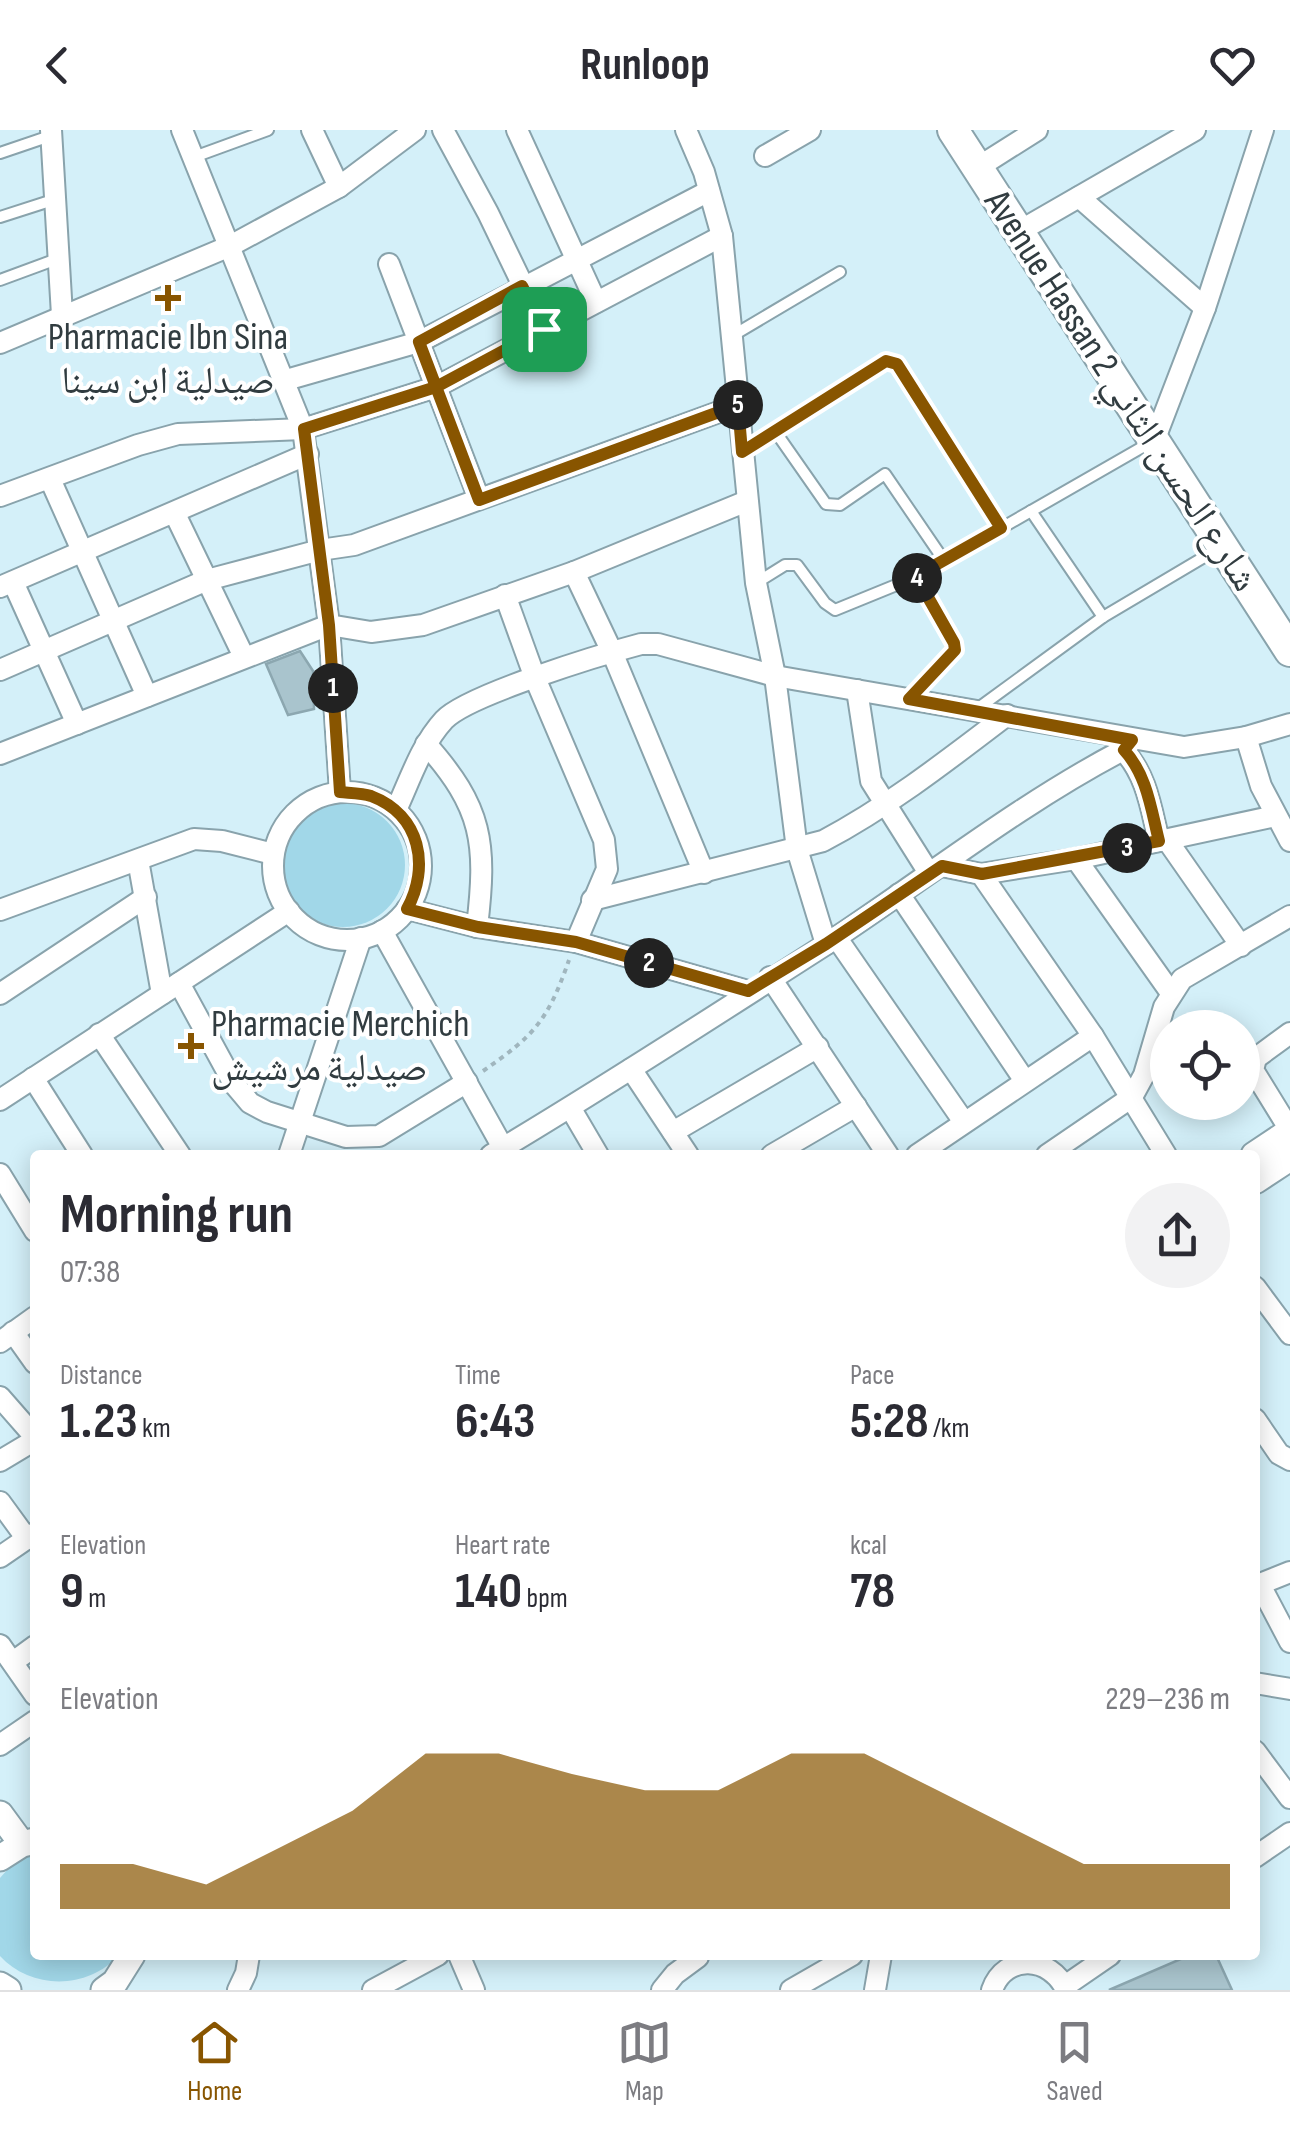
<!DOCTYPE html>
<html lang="en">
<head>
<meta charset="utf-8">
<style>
	body { margin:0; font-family:"Sofia Sans Condensed","Noto Naskh Arabic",sans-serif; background:#f2f2f3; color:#2b2b33; height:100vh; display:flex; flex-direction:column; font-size:38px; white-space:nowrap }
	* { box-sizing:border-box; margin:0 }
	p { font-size:32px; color:#7c7c81 }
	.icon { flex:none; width:55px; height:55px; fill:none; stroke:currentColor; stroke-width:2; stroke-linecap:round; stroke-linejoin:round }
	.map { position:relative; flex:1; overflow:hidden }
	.sheet { position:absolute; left:30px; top:1020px; width:1230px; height:810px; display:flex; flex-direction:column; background:#fff; border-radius:10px; box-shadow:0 5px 25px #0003 }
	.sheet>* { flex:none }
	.tools { position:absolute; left:1150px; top:880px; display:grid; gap:20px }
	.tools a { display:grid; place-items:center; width:110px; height:110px; border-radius:50%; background:#fff; box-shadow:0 5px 25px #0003; font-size:50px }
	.pin { position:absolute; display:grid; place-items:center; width:85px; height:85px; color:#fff; margin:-42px; border-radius:20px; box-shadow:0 5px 15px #0006 }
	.km { position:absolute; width:50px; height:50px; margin:-25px; border-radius:50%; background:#222; color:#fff; font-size:28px; line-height:50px; text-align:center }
	.round { display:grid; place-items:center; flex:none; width:105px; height:105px; border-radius:52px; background:#f2f2f3 }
	.summary { display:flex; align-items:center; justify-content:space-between; height:170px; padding:0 30px }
	h1 { font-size:55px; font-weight:700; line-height:75px }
	.metrics { display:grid; grid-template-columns:repeat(3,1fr); gap:15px; height:170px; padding:10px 30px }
	.metrics div { display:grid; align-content:center }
	.metrics b { font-size:50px; font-weight:700 }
	.metrics small { font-size:28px; font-weight:400 }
	.metrics p { font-size:28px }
	.chart { height:280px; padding:20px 30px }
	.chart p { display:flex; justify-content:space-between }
	.chart svg { width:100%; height:180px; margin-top:10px; fill:#850; opacity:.7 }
	header { display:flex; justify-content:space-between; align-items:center; height:130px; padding:0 30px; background:#fff; font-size:45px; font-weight:700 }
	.menu { display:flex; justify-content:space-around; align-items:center; height:140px; border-top:2px solid #e1e1e2; background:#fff; font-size:28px; color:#7c7c81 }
	.menu a { display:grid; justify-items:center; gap:5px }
	.menu .current { color:#850 }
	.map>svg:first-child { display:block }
	.green { fill:#a1d7e8 }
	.building { fill:#a9c4cd; stroke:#8ca7b0; stroke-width:2.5 }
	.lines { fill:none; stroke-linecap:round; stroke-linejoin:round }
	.service-casing { stroke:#89a3ac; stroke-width:14 }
	.minor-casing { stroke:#89a3ac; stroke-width:24 }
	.tertiary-casing { stroke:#89a3ac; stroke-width:29 }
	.primary-casing { stroke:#89a3ac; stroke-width:34 }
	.path { stroke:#a0b6be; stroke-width:4; stroke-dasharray:5 5; stroke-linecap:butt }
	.service { stroke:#fff; stroke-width:10 }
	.minor { stroke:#fff; stroke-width:20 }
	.tertiary { stroke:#fff; stroke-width:25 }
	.primary { stroke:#fff; stroke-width:30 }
	.route-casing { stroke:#fff; stroke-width:20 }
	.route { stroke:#850; stroke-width:12 }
	.poi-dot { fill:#850; stroke:#fff; stroke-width:4 }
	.labels { text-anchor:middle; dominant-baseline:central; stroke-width:8; stroke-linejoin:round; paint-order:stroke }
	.poi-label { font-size:38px; fill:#313c40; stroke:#fff }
	.street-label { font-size:38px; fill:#313c40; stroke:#fff }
</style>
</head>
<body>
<header><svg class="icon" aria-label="back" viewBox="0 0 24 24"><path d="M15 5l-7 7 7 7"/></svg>Runloop<svg class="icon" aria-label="heart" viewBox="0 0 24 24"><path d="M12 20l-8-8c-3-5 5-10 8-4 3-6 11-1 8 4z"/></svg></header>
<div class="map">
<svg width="1290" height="1860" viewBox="0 0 1290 1860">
	<rect width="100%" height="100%" fill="#d4f0f9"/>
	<g class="green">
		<circle cx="343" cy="735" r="62"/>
		<path d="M35,1720V1825H119C88,1860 31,1860 0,1826V1748L15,1731Z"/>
	</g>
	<g class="building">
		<path d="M300,521L313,541L314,579L288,585L266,534Z"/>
		<path d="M1190,1825H1216L1232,1860H1109Z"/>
	</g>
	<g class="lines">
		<defs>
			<g id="service">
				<path d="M0,23L50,6"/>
				<path d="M194,27L268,0"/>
				<path d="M0,87L53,70"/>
				<path d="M0,150L57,129"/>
				<path d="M732,206L840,142"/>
				<path d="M775,301L826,374L840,375L885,344L943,429"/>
				<path d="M744,321L891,231L908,248L1001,398"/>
				<path d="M1031,381L1103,487"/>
				<path d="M756,453L785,435H797L825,473L835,480L916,447"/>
				<path d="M909,568L955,520L954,513L916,447L1153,311"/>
				<path d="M977,579L1103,487L1221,417"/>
			</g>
			<g id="minor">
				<path d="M51,0L62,185"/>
				<path d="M182,0L303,299L329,495L340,662"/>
				<path d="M312,0L339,57"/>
				<path d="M443,0L488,83L544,199"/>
				<path d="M517,0L596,172"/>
				<path d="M686,0L704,42L722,106L756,453L775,546L797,719L826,814"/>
				<path d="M765,26L810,0"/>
				<path d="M977,38L1037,0"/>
				<path d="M1079,67L1205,178"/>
				<path d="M1018,102L1195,0"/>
				<path d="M389,134L479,369"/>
				<path d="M0,213L230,116L339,57L415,0"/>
				<path d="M286,250L419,212L709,61"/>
				<path d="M1154,311L1205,178L1263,0"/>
				<path d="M50,349L147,566"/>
				<path d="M0,366L138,315L178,304L303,299L436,257L722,106"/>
				<path d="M175,384L244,527"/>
				<path d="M574,442L612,522L704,743"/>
				<path d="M13,452L77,594"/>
				<path d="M0,457L308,324"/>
				<path d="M505,465L535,548L604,710L607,739L576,812"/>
				<path d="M0,540L207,450L320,420L354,415L738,275"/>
				<path d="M857,560L871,651L929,743"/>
				<path d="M1246,607L1261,656L1290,711"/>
				<path d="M426,614C483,678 487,713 477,797"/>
				<path d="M1123,620C1147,645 1151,679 1159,711"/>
				<path d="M0,624L329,495L371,502L423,495L574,442L747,371"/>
				<circle cx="347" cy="736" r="74"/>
				<path d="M396,680C410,650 421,615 444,590C467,565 603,524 641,514H658L775,546L1184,617L1246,607L1290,594"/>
				<path d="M1167,710L1241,816"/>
				<path d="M1076,729L1171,863"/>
				<path d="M138,730L162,864"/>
				<path d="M942,736L981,744L1093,906L1166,1025"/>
				<path d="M981,744L1076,729L1275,686"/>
				<path d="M899,764L1025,951"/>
				<path d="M592,770L823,711C889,676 948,630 1007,585"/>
				<path d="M407,779L477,797L576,812L748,861"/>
				<path d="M0,780L194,709L222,711L273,724"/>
				<path d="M382,801L507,1025"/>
				<path d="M836,807L964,992"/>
				<path d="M770,847L888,1025"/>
				<path d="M179,853L234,954L250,973L267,982L346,1007L379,1006L467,952"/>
				<path d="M0,864L146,767"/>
				<path d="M1290,903L1256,928L1253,940L1290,1000"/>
				<path d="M99,904L180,1025"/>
				<path d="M631,939L688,1025"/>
				<path d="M33,948L82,1025"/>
				<path d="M0,970L289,781"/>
				<path d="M571,979L598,1025"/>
				<path d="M673,1002L818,917"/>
				<path d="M289,1025L361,808"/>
				<path d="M491,1025C604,958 714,886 825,815C924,750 1018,675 1123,620L1132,610"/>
				<path d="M772,1025L856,976"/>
				<path d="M917,1025L1093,906"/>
				<path d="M1047,1025L1132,967L1144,945L1164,877L1182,849L1290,786"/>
				<path d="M0,1044L35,1101"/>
				<path d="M1255,1157L1290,1204"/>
				<path d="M13,1202L35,1233"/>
				<path d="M0,1212L35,1187"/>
				<path d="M0,1267L35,1307"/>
				<path d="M1255,1289L1279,1324L1290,1330"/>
				<path d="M0,1331L35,1310"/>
				<path d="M0,1372L27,1409"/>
				<path d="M0,1427L35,1403"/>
				<path d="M1260,1455L1290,1512"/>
				<path d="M1255,1456L1290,1442"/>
				<path d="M0,1515L35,1565"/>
				<path d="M13,1532L35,1516"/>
				<path d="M1255,1553L1290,1559"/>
				<path d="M0,1615L35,1591"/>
				<path d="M1255,1621L1290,1668"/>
				<path d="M1255,1727L1290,1703"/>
				<path d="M459,1825L474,1860"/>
				<path d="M1065,1856L1110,1825"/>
				<path d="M238,1860L246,1843L249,1825"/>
				<path d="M373,1860L438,1825"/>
				<path d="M662,1860L675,1844L698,1827"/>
				<path d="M791,1860L852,1825"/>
				<path d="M875,1860L881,1825"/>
				<path d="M992,1860C1005,1823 1051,1826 1066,1860"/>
			</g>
			<g id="tertiary">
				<path d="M1254,1025L1290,1001"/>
				<path d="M1255,1051L1290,1028"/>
				<path d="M0,1684L22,1714"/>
				<path d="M0,1728L22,1714L35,1711"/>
				<path d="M0,1855L8,1860"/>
				<path d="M104,1860L115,1852L132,1825"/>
			</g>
			<path id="primary" d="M953,0L1290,521"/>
		</defs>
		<use href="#service" class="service-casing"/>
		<use href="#minor" class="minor-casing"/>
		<use href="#tertiary" class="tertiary-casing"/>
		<use href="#primary" class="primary-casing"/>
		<path class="path" d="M483,941C535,905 548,890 569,830"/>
		<use href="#service" class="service"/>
		<use href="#minor" class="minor"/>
		<use href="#tertiary" class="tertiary"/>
		<use href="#primary" class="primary"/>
	</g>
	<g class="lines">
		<defs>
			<path id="route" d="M544,199L436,257L304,299L329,495L340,662C350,663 362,663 371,666C421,685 430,737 407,779L478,797L576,812L748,861L826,814L942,736L982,744L1159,711C1151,679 1147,645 1124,620L1132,610L909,569L955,520L954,513L916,446L1001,398L897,234L886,231L742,322L738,275L479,370L419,212L522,156L544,199"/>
		</defs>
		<use href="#route" class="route-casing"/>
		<use href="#route" class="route"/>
	</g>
	<g class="poi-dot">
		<path d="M163 153h10v10h10v10h-10v10h-10v-10h-10v-10h10z"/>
		<path d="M186 901h10v10h10v10h-10v10h-10v-10h-10v-10h10z"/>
	</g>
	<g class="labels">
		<g class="poi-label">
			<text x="168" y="207">Pharmacie Ibn Sina<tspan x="168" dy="44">صيدلية ابن سينا</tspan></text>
			<text x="211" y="894" text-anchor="start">Pharmacie Merchich<tspan x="211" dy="44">صيدلية مرشيش</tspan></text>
		</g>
		<g class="street-label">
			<text transform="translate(1121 261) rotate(57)">Avenue Hassan 2 شارع الحسن الثاني</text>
		</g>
	</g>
</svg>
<div class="tools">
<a><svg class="icon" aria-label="locate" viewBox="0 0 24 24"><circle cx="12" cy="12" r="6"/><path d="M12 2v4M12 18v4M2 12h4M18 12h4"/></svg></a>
</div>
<div class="pin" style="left:544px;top:199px;background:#1e9e55"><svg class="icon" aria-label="arrive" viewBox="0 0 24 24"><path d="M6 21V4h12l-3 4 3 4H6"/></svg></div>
<b class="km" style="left:333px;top:558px">1</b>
<b class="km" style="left:649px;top:833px">2</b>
<b class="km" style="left:1127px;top:718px">3</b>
<b class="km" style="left:917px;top:448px">4</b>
<b class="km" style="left:738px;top:275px">5</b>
<section class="sheet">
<div class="summary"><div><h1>Morning run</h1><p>07:38</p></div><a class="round"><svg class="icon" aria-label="share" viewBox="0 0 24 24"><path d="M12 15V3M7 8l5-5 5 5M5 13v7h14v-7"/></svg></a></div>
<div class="metrics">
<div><p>Distance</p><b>1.23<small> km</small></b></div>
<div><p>Time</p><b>6:43</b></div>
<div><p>Pace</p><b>5:28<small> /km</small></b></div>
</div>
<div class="metrics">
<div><p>Elevation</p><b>9<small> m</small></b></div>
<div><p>Heart rate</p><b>140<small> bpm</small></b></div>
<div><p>kcal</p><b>78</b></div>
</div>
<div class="chart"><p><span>Elevation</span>229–236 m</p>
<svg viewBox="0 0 160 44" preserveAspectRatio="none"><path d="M0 44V33L10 33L20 38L30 29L40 20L50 6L60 6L70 11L80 15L90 15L100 6L110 6L120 15L130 24L140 33L150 33L160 33V44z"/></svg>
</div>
</section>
</div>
<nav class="menu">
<a class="current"><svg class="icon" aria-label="home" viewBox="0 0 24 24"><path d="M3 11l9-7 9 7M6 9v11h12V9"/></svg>Home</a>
<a><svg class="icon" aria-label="map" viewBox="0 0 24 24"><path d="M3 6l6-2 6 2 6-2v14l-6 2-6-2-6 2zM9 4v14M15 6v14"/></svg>Map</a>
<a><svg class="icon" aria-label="saved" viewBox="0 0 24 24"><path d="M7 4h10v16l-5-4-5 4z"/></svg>Saved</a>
</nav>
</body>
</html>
